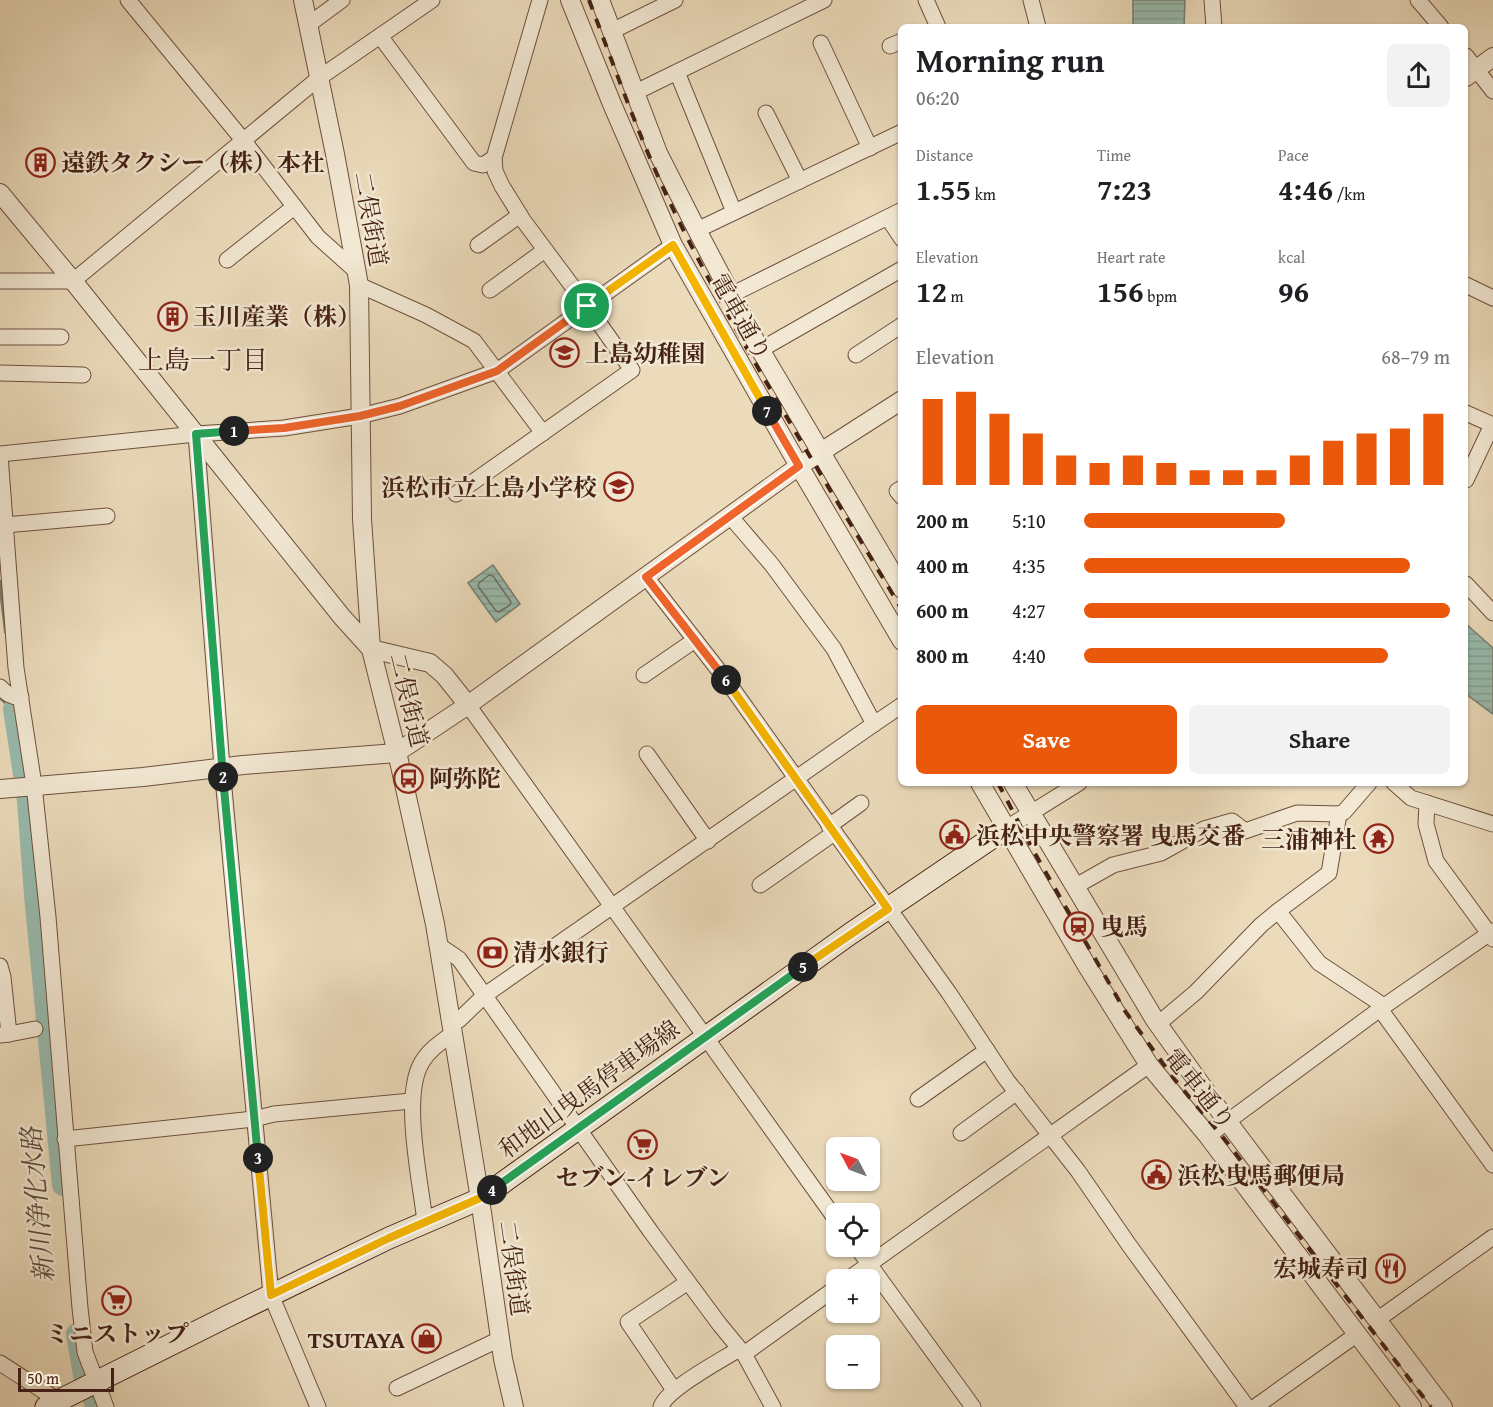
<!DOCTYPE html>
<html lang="en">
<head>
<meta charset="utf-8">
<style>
	body { margin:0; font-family:"Gentium Book Plus","Noto Serif JP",serif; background:#f2f2f2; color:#202124; height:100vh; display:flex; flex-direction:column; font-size:22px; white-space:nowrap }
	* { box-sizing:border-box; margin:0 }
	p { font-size:20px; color:#757577 }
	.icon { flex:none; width:33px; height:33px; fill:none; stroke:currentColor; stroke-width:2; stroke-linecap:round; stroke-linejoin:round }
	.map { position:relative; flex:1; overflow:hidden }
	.side { position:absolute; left:898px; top:24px; width:570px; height:762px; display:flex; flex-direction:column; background:#fff; border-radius:9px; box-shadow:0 2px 4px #0004 }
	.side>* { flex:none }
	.needle { width:39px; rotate:311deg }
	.buttons { position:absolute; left:826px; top:1137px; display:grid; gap:12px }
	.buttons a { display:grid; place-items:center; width:54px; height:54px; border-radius:9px; background:#fff; box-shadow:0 2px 4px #0004; font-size:30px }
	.scale { position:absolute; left:18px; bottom:15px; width:96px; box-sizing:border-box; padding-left:6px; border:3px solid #462214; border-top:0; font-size:16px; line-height:21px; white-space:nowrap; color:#462214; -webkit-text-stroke:4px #f2e8d3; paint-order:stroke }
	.pin { position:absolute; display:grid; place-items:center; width:51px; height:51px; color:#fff; margin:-26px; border:3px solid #fff; border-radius:50%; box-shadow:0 2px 6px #0007 }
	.km { position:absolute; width:30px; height:30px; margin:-15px; border-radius:50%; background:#222; color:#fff; font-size:16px; line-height:30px; text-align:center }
	.round { display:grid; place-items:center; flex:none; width:63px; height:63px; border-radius:9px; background:#f2f2f2 }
	.overview { display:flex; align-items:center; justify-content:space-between; height:102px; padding:0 18px }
	h1 { font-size:33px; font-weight:700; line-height:45px }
	.stats { display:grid; grid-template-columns:repeat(3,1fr); gap:9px; height:102px; padding:6px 18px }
	.stats div { display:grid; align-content:center }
	.stats b { font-size:30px; font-weight:700 }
	.stats small { font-size:16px; font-weight:400 }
	.stats p { font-size:16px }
	.chart { height:168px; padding:12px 18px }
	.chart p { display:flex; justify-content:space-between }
	.chart svg { width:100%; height:108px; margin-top:6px; stroke:#ea580c; stroke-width:6 }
	.button { display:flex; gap:12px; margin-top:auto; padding:12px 18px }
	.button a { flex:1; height:69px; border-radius:9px; background:#ea580c; color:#fff; font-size:24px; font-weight:700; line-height:69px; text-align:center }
	.button a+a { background:#f2f2f2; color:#202124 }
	ul { padding:0 18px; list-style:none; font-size:20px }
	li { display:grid; grid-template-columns:96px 72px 1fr; align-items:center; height:45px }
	li i { height:15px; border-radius:8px; background:#ea580c }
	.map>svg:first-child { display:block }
	.water { fill:url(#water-rules); stroke:#777e70; stroke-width:1.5 }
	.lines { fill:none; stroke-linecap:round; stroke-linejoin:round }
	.shore { stroke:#6f6e61; stroke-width:1.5 }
	.stream { stroke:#777e70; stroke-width:4 }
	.river { stroke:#98bbae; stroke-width:22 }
	.minor-casing { stroke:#6f503e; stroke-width:17 }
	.tertiary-casing { stroke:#6f503e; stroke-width:20 }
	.secondary-casing { stroke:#462214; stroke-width:23 }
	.minor { stroke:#f2e8d3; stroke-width:15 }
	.tertiary { stroke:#f2e8d3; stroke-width:18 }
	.secondary { stroke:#f2e8d3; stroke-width:21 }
	.rail { stroke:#462214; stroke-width:4; stroke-dasharray:10 10; stroke-linecap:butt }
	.split-1-casing { stroke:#fff; stroke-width:12 }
	.split-2-casing { stroke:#fff; stroke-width:12 }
	.split-3-casing { stroke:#fff; stroke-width:12 }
	.split-4-casing { stroke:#fff; stroke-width:12 }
	.split-5-casing { stroke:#fff; stroke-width:12 }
	.split-6-casing { stroke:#fff; stroke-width:12 }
	.split-7-casing { stroke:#fff; stroke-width:12 }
	.split-8-casing { stroke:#fff; stroke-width:12 }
	.split-1 { stroke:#f0652b; stroke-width:8 }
	.split-2 { stroke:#22a559; stroke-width:8 }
	.split-3 { stroke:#22a559; stroke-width:8 }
	.split-4 { stroke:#f5b400; stroke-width:8 }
	.split-5 { stroke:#22a559; stroke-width:8 }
	.split-6 { stroke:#f5b400; stroke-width:8 }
	.split-7 { stroke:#f0652b; stroke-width:8 }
	.split-8 { stroke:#f5b400; stroke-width:8 }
	.labels { text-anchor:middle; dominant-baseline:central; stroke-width:5; stroke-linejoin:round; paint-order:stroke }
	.poi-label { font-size:24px; font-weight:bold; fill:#462214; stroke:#f2e8d3; text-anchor:start }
	.street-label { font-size:24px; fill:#462214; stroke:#f2e8d3 }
	.neighbourhood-label { font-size:26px; fill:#462214; stroke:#f2e8d3 }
	.water-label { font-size:26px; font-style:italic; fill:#5a483a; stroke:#f2e8d3 }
</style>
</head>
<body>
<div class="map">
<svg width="1493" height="1407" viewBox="0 0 1493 1407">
	<defs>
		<pattern id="water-rules" width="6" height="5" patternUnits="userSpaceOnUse" patternTransform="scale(1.5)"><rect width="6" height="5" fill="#98bbae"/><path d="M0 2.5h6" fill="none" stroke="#84a095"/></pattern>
	</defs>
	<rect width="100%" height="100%" fill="#ebdbbb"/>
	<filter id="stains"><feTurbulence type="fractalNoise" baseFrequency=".00333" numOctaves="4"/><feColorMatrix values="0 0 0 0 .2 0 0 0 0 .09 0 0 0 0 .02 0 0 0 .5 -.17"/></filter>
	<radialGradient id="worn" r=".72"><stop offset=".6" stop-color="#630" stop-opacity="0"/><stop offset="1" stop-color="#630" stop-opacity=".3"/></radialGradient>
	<g class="water">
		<path d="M1133,0H1185L1184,27H1133Z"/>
		<path d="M493,565L520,604L496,622L468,583Z"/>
		<path d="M1466,624L1493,648V714L1466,694Z"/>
	</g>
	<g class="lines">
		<path class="shore" d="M489,575L493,576L511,602L510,605L499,612L496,611L478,586L479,583Z"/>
		<g class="stream">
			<path d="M0,582L6,632"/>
			<path d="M1,698L13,709"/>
			<path d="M13,699L14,709"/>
		</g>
		<g class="river">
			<path d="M14,709L28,801L35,895L63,1185"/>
			<path d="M77,1334L84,1375L97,1407"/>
		</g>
		<defs>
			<g id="minor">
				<path d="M128,0L243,140L318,237L357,272"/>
				<path d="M926,0L938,27"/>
				<path d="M1031,0L1038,27"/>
				<path d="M1212,0L1214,27"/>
				<path d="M1418,0L1441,27"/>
				<path d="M308,25L342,0"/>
				<path d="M612,31L675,0"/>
				<path d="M380,36L474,163L483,165L494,158"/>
				<path d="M821,43L870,148"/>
				<path d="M890,46L902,41"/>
				<path d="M1466,56L1493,91"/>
				<path d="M677,72L734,212"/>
				<path d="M636,92L824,0"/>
				<path d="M766,113L800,181"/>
				<path d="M888,218L902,239"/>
				<path d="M697,230L902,132"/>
				<path d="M478,245L520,215"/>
				<path d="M227,260L294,207"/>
				<path d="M0,281H73L319,78L432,0"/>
				<path d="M359,285L426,315L474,341L543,433"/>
				<path d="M1466,285L1493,298"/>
				<path d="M490,290L545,250"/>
				<path d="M731,295L902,210"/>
				<path d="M0,337H61"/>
				<path d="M760,350L902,269"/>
				<path d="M856,355L902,325"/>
				<path d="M0,373L83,375"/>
				<path d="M1466,413L1493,425"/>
				<path d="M196,434L222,767L271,1295L318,1407"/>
				<path d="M0,454L196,434L284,428L360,416L400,406L497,371L673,245"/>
				<path d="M0,455L16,668L34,785L48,917L80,1308L85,1352L106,1407"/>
				<path d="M1466,480L1492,425"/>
				<path d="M902,488L897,491L902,497"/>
				<path d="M456,494L632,370L587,306L523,220L502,186L495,171L494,158L540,0"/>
				<path d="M730,516L772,565L834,649L874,724L902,705"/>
				<path d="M5,525L107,516"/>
				<path d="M646,577L727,681L949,993L1006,1079L1078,1171L1129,1245L1247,1407"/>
				<path d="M1466,584L1493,613"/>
				<path d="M644,675L695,640"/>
				<path d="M0,687C6,693 12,698 21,697"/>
				<path d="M468,705L837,1221"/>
				<path d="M647,754L708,841"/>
				<path d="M1394,783L1411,798L1493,824"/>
				<path d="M1427,803L1426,824L1436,861L1493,939"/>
				<path d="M829,826L861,803"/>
				<path d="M1005,829L1079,783"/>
				<path d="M1083,882L1113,865L1161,853L1204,829L1232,821L1245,831L1297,813L1339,814L1344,812L1369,783"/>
				<path d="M760,885L834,833"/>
				<path d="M1278,911L1329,873L1339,814"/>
				<path d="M437,944L459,959L651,1232L720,1325L744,1354L773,1407"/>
				<path d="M0,966L3,977L9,1034L0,1035"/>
				<path d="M1380,1009L1493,1165"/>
				<path d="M452,1023L459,1020L485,995L874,724"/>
				<path d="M1158,1024L1196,992L1261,925L1278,911L1319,963L1384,1006"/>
				<path d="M9,1034L35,1029"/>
				<path d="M918,1099L987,1050"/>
				<path d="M961,1133L1017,1092"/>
				<path d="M1208,1136L1380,1009L1493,931"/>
				<path d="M65,1139L254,1119L274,1114L411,1101"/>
				<path d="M425,1222C421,1183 401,1096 422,1062C429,1050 441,1042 452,1034"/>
				<path d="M856,1246L973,1407"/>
				<path d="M847,1280L1149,1065"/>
				<path d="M1377,1320L1493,1237"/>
				<path d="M744,1354L837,1287"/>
				<path d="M0,1363L59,1401"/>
				<path d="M397,1388L500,1339"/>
				<path d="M674,1390L628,1322L688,1282"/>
				<path d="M661,1407C666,1389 722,1360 739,1349"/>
				<path d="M1255,1407L1356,1335"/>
			</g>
			<g id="tertiary">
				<path d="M303,0L335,154L359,285L362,519L371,649L399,761L435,924L480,1199L503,1359L514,1407"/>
				<path d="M570,0L612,104L673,245L799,466L902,641"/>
				<path d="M600,0L658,153L697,230L758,346L902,589"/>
				<path d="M1466,77L1493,57"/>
				<path d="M0,193L73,281L342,617L371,649L430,663L444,675L468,705"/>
				<path d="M980,783L1087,966L1149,1065L1208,1136L1412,1407"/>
				<path d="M1013,783L1155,1020L1227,1121L1443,1407"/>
				<path d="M0,789L143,777L243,765L396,753L468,705L799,466L902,400"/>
			</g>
			<path id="secondary" d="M46,1407L228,1316L389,1238L480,1199L850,934L1005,829"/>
		</defs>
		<use href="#minor" class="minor-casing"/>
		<use href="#tertiary" class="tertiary-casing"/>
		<use href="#secondary" class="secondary-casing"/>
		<use href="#minor" class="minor"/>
		<use href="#tertiary" class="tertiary"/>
		<use href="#secondary" class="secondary"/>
		<g class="rail">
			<path d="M589,0C616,71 641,143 674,211C741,348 824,478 902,610"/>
			<path d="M998,783L1033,850L1125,1011L1175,1080L1226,1141L1431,1407"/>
		</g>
	</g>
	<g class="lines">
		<defs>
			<path id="split-1" d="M234,431L284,428L360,416L400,406L497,371L587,306"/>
			<path id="split-2" d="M223,777L196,434L234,431"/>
			<path id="split-3" d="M223,777L258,1158"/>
			<path id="split-4" d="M258,1158L271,1295L389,1238L480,1198L492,1190"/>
			<path id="split-5" d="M492,1190L803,967"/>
			<path id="split-6" d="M726,680L888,909L803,967"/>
			<path id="split-7" d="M726,680L646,577L799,466L767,411"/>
			<path id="split-8" d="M587,306L673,245L767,411"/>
		</defs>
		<use href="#split-1" class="split-1-casing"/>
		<use href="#split-2" class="split-2-casing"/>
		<use href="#split-3" class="split-3-casing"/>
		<use href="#split-4" class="split-4-casing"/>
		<use href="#split-5" class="split-5-casing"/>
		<use href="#split-6" class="split-6-casing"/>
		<use href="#split-7" class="split-7-casing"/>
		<use href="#split-8" class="split-8-casing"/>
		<use href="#split-1" class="split-1"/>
		<use href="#split-2" class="split-2"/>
		<use href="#split-3" class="split-3"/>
		<use href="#split-4" class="split-4"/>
		<use href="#split-5" class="split-5"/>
		<use href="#split-6" class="split-6"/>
		<use href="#split-7" class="split-7"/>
		<use href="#split-8" class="split-8"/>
	</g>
	<defs>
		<symbol id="building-ring" viewBox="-11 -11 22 22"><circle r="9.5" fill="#f2e8d3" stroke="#8f2418" stroke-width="1.5"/><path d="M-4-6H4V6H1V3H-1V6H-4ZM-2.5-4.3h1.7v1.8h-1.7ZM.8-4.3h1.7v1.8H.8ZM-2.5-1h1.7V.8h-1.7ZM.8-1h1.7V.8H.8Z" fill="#8f2418"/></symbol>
		<symbol id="school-ring" viewBox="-11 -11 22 22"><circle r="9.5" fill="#f2e8d3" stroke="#8f2418" stroke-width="1.5"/><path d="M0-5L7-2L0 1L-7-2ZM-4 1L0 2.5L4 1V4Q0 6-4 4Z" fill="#8f2418"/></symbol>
		<symbol id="bus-ring" viewBox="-11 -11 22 22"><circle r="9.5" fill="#f2e8d3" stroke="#8f2418" stroke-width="1.5"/><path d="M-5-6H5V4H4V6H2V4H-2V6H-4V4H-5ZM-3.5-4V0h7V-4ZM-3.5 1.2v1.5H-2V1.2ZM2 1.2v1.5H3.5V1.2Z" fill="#8f2418"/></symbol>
		<symbol id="civic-ring" viewBox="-11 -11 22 22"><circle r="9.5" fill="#f2e8d3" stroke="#8f2418" stroke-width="1.5"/><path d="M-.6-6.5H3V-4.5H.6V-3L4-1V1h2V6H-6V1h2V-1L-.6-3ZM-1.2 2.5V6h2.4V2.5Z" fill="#8f2418"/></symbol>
		<symbol id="temple-ring" viewBox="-11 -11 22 22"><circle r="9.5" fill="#f2e8d3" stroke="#8f2418" stroke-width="1.5"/><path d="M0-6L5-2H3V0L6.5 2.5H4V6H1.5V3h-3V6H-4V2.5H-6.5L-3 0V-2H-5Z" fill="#8f2418"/></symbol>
		<symbol id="station-ring" viewBox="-11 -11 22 22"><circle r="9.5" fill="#f2e8d3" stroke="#8f2418" stroke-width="1.5"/><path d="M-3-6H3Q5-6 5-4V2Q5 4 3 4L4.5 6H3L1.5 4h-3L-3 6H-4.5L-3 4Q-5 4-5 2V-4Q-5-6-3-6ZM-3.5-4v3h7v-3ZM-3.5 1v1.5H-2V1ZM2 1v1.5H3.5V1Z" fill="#8f2418"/></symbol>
		<symbol id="bank-ring" viewBox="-11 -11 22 22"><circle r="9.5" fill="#f2e8d3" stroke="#8f2418" stroke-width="1.5"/><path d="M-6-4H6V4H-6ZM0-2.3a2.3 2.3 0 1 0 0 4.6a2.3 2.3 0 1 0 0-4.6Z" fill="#8f2418"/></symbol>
		<symbol id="supermarket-ring" viewBox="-11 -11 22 22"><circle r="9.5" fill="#f2e8d3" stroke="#8f2418" stroke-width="1.5"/><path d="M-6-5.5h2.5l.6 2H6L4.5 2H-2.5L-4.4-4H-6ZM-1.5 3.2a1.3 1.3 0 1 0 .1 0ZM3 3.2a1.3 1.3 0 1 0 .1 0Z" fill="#8f2418"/></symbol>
		<symbol id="restaurant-ring" viewBox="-11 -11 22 22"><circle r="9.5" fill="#f2e8d3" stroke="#8f2418" stroke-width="1.5"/><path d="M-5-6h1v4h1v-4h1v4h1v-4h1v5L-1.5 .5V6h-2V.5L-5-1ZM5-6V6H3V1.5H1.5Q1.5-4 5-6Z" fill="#8f2418"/></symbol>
		<symbol id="shop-ring" viewBox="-11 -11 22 22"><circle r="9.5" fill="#f2e8d3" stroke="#8f2418" stroke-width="1.5"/><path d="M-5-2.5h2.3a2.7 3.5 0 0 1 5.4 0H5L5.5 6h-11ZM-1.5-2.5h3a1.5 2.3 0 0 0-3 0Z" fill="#8f2418"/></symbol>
	</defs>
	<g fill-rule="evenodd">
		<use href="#building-ring" x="24" y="146" width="33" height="33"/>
		<use href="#building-ring" x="156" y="300" width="33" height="33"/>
		<use href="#school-ring" x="548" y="336" width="33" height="33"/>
		<use href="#school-ring" x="602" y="470" width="33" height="33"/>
		<use href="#bus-ring" x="392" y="762" width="33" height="33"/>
		<use href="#civic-ring" x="938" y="818" width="33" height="33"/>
		<use href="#temple-ring" x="1362" y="822" width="33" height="33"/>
		<use href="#station-ring" x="1062" y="910" width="33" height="33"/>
		<use href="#bank-ring" x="476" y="936" width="33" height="33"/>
		<use href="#supermarket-ring" x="626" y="1128" width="33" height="33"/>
		<use href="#civic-ring" x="1140" y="1158" width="33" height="33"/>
		<use href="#restaurant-ring" x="1374" y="1252" width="33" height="33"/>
		<use href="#supermarket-ring" x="100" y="1284" width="33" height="33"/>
		<use href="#shop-ring" x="410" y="1322" width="33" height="33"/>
	</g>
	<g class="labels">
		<g class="poi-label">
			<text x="61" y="162">遠鉄タクシー（株）本社</text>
			<text x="193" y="316">玉川産業（株）</text>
			<text x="585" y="353">上島幼稚園</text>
			<text x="597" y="487" text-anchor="end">浜松市立上島小学校</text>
			<text x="429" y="778">阿弥陀</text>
			<text x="976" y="835">浜松中央警察署 曳馬交番</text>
			<text x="1357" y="839" text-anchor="end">三浦神社</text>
			<text x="1100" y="926">曳馬</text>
			<text x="513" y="952">清水銀行</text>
			<text x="1177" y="1175">浜松曳馬郵便局</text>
			<text x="643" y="1177" text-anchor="middle">セブン-イレブン</text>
			<text x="1369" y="1268" text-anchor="end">宏城寿司</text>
			<text x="117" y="1333" text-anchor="middle">ミニストップ</text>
			<text x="405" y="1339" text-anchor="end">TSUTAYA</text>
		</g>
		<g class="street-label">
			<text transform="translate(371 219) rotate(80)">二俣街道</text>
			<text transform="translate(741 317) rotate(60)">電車通り</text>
			<text transform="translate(409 700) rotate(76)">二俣街道</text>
			<text transform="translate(589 1089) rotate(-36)">和地山曳馬停車場線</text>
			<text transform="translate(1200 1089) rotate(51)">電車通り</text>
			<text transform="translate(514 1268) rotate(82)">二俣街道</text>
		</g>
		<g class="neighbourhood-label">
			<text x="203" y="359">上島一丁目</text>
		</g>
		<g class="water-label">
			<text transform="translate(37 1205) rotate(-95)">新川浄化水路</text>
		</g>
	</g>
	<rect width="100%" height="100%" filter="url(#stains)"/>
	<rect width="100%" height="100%" fill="url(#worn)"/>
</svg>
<div class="buttons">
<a><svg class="needle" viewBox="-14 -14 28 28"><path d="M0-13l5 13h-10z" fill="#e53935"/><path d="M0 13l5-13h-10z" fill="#757577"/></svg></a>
<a><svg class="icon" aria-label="locate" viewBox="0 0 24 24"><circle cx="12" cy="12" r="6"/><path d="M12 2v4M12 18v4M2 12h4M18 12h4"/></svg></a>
<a>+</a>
<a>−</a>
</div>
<div class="scale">50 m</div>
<div class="pin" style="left:587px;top:306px;background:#1e9e55"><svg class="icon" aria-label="arrive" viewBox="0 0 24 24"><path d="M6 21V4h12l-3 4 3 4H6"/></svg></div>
<b class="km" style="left:234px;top:431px">1</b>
<b class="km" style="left:223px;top:777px">2</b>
<b class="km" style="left:258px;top:1158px">3</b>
<b class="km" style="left:492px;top:1190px">4</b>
<b class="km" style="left:803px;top:967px">5</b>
<b class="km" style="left:726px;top:680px">6</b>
<b class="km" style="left:767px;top:411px">7</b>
<section class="side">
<div class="overview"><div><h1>Morning run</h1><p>06:20</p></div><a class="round"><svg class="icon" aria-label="share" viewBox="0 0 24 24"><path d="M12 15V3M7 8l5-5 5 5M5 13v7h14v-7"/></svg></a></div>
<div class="stats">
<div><p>Distance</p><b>1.55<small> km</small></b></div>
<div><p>Time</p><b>7:23</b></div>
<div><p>Pace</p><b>4:46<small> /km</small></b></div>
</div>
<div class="stats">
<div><p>Elevation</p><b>12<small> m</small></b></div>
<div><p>Heart rate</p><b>156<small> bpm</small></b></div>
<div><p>kcal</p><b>96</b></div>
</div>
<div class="chart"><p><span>Elevation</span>68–79 m</p>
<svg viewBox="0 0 160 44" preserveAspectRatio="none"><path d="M5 44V9M15 44V6M25 44V15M35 44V23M45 44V32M55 44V35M65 44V32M75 44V35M85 44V38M95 44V38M105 44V38M115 44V32M125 44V26M135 44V23M145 44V21M155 44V15"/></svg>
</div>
<ul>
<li><b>200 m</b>5:10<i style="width:55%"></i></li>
<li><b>400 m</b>4:35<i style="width:89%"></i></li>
<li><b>600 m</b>4:27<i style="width:100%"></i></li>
<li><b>800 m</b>4:40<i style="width:83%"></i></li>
</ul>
<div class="button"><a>Save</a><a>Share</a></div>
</section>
</div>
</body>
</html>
